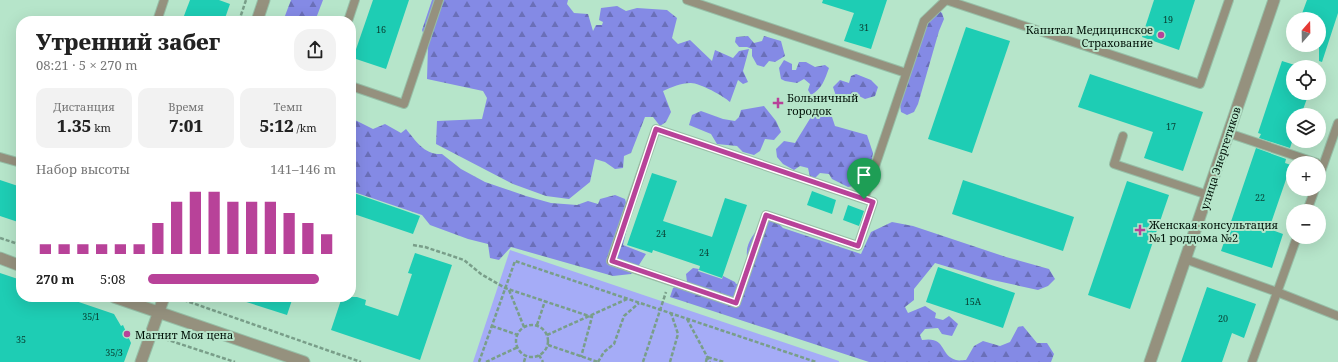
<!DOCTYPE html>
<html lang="ru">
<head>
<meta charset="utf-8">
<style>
	body { margin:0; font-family:"Noto Serif",serif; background:#f2f2f2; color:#222; height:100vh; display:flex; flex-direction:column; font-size:15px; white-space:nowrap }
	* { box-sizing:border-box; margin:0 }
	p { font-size:13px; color:#767676 }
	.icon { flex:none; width:22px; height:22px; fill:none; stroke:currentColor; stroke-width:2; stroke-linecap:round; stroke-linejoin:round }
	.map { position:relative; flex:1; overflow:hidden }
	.side { position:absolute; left:16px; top:16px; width:340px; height:286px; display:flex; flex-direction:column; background:#fff; border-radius:16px; box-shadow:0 4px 16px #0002 }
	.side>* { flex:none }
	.needle { width:26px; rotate:20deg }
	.controls { position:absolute; left:1286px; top:12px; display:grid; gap:8px }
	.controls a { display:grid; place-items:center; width:40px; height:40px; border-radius:50%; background:#fff; box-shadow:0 4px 16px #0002; font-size:20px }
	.pin { position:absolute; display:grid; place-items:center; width:34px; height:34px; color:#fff; margin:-41px -17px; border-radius:50% 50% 50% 0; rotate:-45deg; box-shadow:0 0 4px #0007 }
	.pin .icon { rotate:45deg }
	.round { display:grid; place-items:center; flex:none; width:42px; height:42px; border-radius:16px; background:#f2f2f2 }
	.summary { display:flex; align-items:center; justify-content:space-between; height:68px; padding:0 20px }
	h1 { font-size:22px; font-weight:800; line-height:30px }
	.stats { display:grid; grid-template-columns:repeat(3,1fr); gap:6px; height:68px; padding:4px 20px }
	.stats div { display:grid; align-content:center; border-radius:10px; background:#f2f2f2; text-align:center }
	.stats b { font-size:17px; font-weight:800 }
	.stats small { font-size:11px; font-weight:400 }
	.stats p { font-size:11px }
	.chart { height:112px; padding:8px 20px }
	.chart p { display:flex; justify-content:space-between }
	.chart svg { width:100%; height:72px; margin-top:4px; stroke:#b84299; stroke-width:6 }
	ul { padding:0 20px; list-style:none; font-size:13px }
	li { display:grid; grid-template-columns:64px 48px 1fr; align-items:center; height:30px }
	li i { height:10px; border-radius:5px; background:#b84299 }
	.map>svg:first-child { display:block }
	.green { fill:#a5acf7 }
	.forest { fill:url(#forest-firs) }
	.building { fill:#1ecdb4 }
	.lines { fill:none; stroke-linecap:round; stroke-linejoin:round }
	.service-casing { stroke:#96bfa7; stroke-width:10 }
	.minor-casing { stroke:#96bfa7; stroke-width:13 }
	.path { stroke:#799e89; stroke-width:2.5; stroke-dasharray:4 2; stroke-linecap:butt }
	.service { stroke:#95917e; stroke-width:8 }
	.minor { stroke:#95917e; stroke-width:11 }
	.route-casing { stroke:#fff; stroke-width:8 }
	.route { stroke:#b84299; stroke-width:5 }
	.poi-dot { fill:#b84299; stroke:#b6e5ca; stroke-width:1.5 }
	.labels { text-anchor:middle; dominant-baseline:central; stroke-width:4; stroke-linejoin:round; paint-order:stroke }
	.number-label { font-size:9px; fill:#094134 }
	.poi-label { font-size:11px; fill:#021209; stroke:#b6e5ca; text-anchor:start }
	.street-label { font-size:11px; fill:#021209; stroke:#b6e5ca }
</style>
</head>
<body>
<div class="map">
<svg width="1338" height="362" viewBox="0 0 1338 362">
	<defs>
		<pattern id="forest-firs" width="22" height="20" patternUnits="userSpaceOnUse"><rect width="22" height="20" fill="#848ae5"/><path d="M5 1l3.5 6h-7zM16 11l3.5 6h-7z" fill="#6a6fb8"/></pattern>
	</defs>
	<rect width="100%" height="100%" fill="#b6e5ca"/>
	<path class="green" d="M510,250L839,361V362H473Z"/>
	<g class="forest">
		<path d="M291,0H323L315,21H283Z"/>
		<path d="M432,0H568L567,4L574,13L588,14L593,31L596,25H602L603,22L599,20L601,8L617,6L626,11L637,8L667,10L677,18L672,38L678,44L690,40L712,61L715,50L733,58L739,51L749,49L743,71L748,82L743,84L738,80L730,102C724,96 698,82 690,83C681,83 672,87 663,91L671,112L666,122L660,126L653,117H645L631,153L624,156L623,168L615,169L605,162L595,159L590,182L569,199L546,196L513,184L436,144L437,121L482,119L487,98L483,91L427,79L428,46L422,30Z"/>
		<path d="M938,10L942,13L944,19L939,31L918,104L914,112L907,115L901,112L900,105L925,23Z"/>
		<path d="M748,36L754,43L762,41L764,36L781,41L785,56L775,62L769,61L764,67L757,65L752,56V49L747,47H739L735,42L736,37Z"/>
		<path d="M784,60L792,64V70H796L799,62H806L815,67L825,65L829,68C825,79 822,89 811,95L808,90L810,84L804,79L797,83L785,81L781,79L779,68Z"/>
		<path d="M856,74L871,80L878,87L875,96L865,99L857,95L850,99H837L833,87L840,80L849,83L851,76Z"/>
		<path d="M764,106L776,121L781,132L774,140L765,139L760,151L754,155L743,152L737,146L717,144L711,134L689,125L692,115L701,111L723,119L735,121L739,117L741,110Z"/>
		<path d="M820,112L832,117L835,126L867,135L873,153L870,170L863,184L848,187L832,179L829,174L820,173L815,178L810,177L808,168L800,166L794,170L783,164L777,157L776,149L784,141L795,143L811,117Z"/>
		<path d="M355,120L373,129L385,124L401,133L406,129C416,141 424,155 442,154L461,169L485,182L526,196L551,203L577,205L588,201L598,204L600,199L615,195L625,199L630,216L623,245L646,254L639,265L631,274L613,276L511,247L499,260L490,258L488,244L468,239L430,225L422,215L351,191V121Z"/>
		<path d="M768,218L776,221L783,228L861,254L871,232L892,222L913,226L1006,257L1049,269L1055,279L1048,286L1038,290L988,279L935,263L914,289V300L905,307L908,313L925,306L936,313L935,318L943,320L949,316L958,324L952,336L942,334L938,328L925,329L920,335L922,340C947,336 939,355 956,360C959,361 963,360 966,360L974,346L983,341L1000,346L1010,342L1018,327L1023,326L1037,343H1047L1054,354L1051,362H869L670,297L673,288L678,285L687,282L686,274L693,268L699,269L698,271L722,279L723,276L735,282L736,284L740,283L751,268C750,265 747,260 747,256C745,241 758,229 768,218Z"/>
	</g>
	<g class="building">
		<path d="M190,0H219L230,4L224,21H182Z"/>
		<path d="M373,0H409L386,69L353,58Z"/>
		<path d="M823,0H887L871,49L844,41L854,13L822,3Z"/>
		<path d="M1154,0H1195L1179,50L1142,37Z"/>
		<path d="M1307,0H1338V13L1322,62L1319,61V19H1300Z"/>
		<path d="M966,27L1010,41L972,153L928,139Z"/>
		<path d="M1282,61L1301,67H1293V93H1309L1301,115H1293V139L1290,148L1259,138L1261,134L1258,133Z"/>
		<path d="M1090,74L1203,112L1183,171L1144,158L1153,132L1078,107Z"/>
		<path d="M1256,148L1286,159L1285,163L1291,165L1269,229L1283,234L1272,268L1221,251Z"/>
		<path d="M652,173L677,181L663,221L712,237L725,198L747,205L722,278L699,270L700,266L653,250L652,253L627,245Z"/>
		<path d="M0,180L21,187V223L0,216Z"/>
		<path d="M963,180L1074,217L1063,251L952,214Z"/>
		<path d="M1127,181L1169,195L1130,309L1088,295Z"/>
		<path d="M812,191L836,200L832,214L807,205Z"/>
		<path d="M351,192L420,216L413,234L351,213Z"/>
		<path d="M848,205L864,211L859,226L843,220Z"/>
		<path d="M415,253L452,265L420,360L331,330L342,297H357L366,300L365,305L398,316L412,274L408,273Z"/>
		<path d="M938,267L1015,293L1003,328L926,302Z"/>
		<path d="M0,273L21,280V297H64L114,314L121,326L123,325L131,343L124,362H0Z"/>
		<path d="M1207,287L1256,304L1244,338L1232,333L1222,362H1181Z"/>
		<path d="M241,297H293L287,315L240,300Z"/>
	</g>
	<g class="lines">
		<defs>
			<g id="service">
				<path d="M687,0L906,73"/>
				<path d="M946,0L1200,84L1229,0"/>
				<path d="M157,21L164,0"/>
				<path d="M348,21L355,0"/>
				<path d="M351,86L404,104L439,0"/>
				<path d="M1228,133L1317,163"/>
				<path d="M1123,136L1114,164L1208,195"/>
				<path d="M0,157L21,163"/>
				<path d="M1319,177L1338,123"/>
				<path d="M864,199L656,129L611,261L736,303L766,215L858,246L873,202L864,199L924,21L946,0"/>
				<path d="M1307,211L1315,189"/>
				<path d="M1185,259L1277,292L1338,316"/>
				<path d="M1252,362L1297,237"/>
			</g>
			<g id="minor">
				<path d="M257,21L264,0"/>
				<path d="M0,258L21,266"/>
				<path d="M114,297L304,362"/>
				<path d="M141,362L164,297"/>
				<path d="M1150,362L1274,0"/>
			</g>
		</defs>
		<use href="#service" class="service-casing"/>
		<use href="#minor" class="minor-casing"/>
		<g class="path">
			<path d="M239,21L246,0"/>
			<path d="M0,238L21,245"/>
			<path d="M413,245L425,247L464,260L481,274L505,288L592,317L581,357"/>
			<path d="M509,290L524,327"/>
			<path d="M178,298L361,362"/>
			<path d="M687,319L710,362"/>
			<path d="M537,325L545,301"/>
			<circle cx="532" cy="341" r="16"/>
			<path d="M492,326L518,335"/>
			<path d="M547,335L627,299"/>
			<path d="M165,339L235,362"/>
			<path d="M548,345L598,362"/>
			<path d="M539,355L543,362"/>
			<path d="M479,362L515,261L816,362"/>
			<path d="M486,362L518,347"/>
			<path d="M524,362L526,355"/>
			<path d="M598,362L604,352L614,344L624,316L639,303"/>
			<path d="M643,362L666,292"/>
			<path d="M670,362L678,334L671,313"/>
			<path d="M706,362L707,357L724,362"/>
		</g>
		<use href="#service" class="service"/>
		<use href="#minor" class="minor"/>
	</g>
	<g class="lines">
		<defs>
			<path id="route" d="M656,129L873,202L858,246L766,215L736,303L612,261Z"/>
		</defs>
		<use href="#route" class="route-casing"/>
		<use href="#route" class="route"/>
	</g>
	<g class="poi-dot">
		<circle cx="1161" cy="35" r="4"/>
		<path d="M776 97h4v4h4v4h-4v4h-4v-4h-4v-4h4z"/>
		<path d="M1138 224h4v4h4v4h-4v4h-4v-4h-4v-4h4z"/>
		<circle cx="127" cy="334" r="4"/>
	</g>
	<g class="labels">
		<g class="number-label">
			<text x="1168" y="19">19</text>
			<text x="864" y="27">31</text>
			<text x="381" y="29">16</text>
			<text x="1171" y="126">17</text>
			<text x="1260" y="197">22</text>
			<text x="661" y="233">24</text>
			<text x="704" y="252">24</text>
			<text x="973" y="301">15А</text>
			<text x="91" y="316">35/1</text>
			<text x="1223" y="318">20</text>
			<text x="21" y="339">35</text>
			<text x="114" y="352">35/3</text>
		</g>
		<g class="poi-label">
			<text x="1153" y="29" text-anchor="end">Капитал Медицинское<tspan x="1153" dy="13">Страхование</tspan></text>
			<text x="787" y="97">Больничный<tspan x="787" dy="13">городок</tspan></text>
			<text x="1149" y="224">Женская консультация<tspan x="1149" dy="13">№1 роддома №2</tspan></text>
			<text x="135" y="334">Магнит Моя цена</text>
		</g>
		<g class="street-label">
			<text transform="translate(1220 158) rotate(-72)">улица Энергетиков</text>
		</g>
	</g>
</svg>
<div class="controls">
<a><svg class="needle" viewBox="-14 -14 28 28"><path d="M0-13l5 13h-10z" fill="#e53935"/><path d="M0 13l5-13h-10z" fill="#767676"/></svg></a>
<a><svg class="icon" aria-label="locate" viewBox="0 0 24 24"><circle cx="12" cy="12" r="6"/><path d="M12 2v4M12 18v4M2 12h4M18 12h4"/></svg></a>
<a><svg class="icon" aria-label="layers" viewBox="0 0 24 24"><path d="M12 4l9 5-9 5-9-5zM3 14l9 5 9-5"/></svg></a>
<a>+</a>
<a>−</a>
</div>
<div class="pin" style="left:864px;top:199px;background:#1e9e55"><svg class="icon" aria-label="arrive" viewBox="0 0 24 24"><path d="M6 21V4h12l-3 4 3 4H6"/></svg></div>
<section class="side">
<div class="summary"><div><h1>Утренний забег</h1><p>08:21 · 5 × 270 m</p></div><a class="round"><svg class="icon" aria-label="share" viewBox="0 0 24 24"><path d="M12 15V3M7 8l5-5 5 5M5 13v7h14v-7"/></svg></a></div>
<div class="stats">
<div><p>Дистанция</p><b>1.35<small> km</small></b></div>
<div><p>Время</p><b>7:01</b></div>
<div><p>Темп</p><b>5:12<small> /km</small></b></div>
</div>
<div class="chart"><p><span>Набор высоты</span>141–146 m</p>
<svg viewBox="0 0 160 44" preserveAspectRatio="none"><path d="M5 44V38M15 44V38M25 44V38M35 44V38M45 44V38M55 44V38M65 44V25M75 44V12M85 44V6M95 44V6M105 44V12M115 44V12M125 44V12M135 44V19M145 44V25M155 44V32"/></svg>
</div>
<ul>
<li><b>270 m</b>5:08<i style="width:91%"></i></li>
</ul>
</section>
</div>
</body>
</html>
